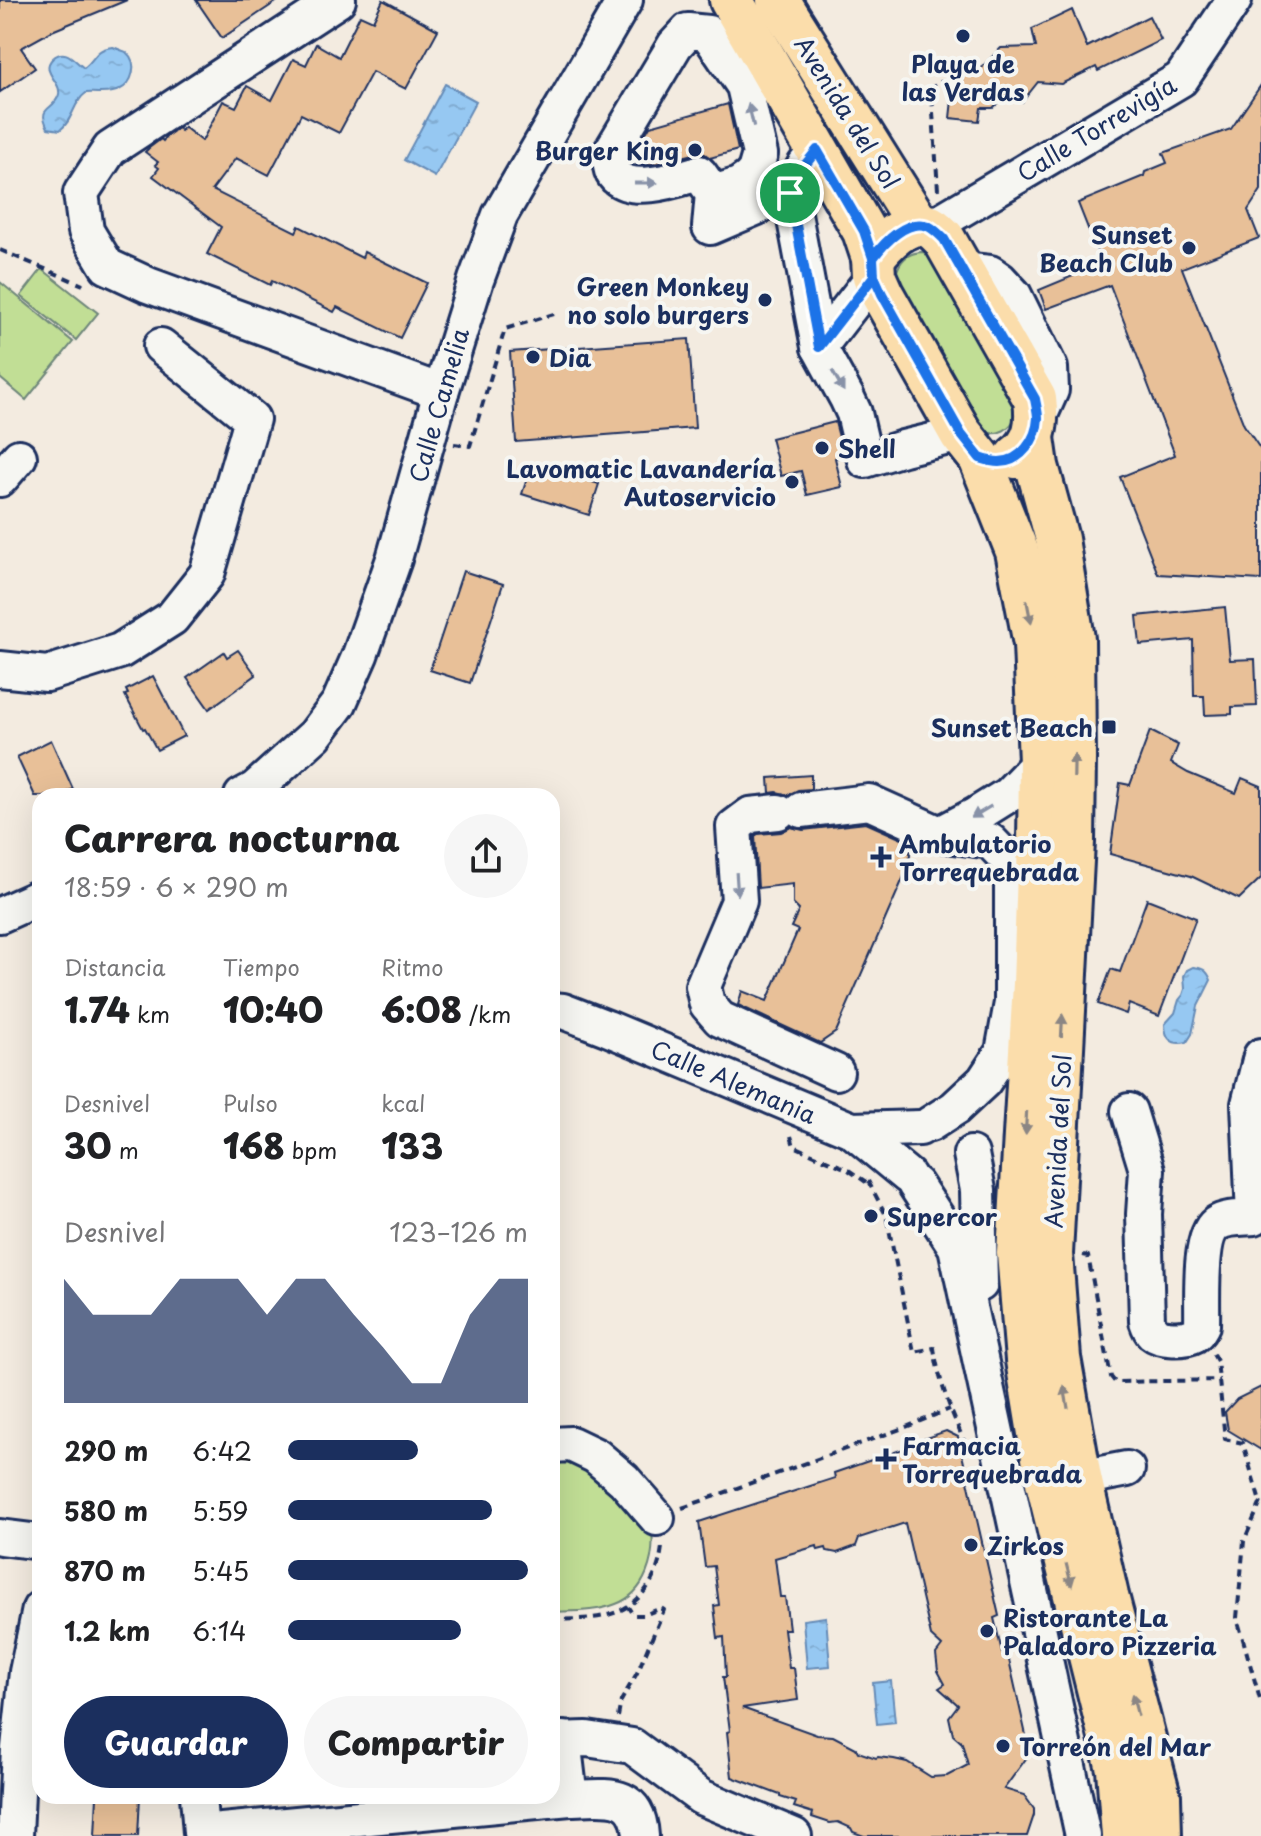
<!DOCTYPE html>
<html lang="es">
<head>
<meta charset="utf-8">
<style>
	body { margin:0; font-family:"Playpen Sans",sans-serif; background:#f6f6f6; color:#202124; height:100vh; display:flex; flex-direction:column; font-size:30px; white-space:nowrap }
	* { box-sizing:border-box; margin:0 }
	p { font-size:26px; color:#757577 }
	.icon { flex:none; width:44px; height:44px; fill:none; stroke:currentColor; stroke-width:2; stroke-linecap:round; stroke-linejoin:round }
	.map { position:relative; flex:1; overflow:hidden }
	.drawer { position:absolute; left:32px; top:788px; width:528px; height:1016px; display:flex; flex-direction:column; background:#fff; border-radius:24px; box-shadow:0 8px 32px #0002 }
	.drawer>* { flex:none }
	.pin { position:absolute; display:grid; place-items:center; width:68px; height:68px; color:#fff; margin:-34px; border:4px solid #fff; border-radius:50%; box-shadow:0 2px 8px #0007 }
	.round { display:grid; place-items:center; flex:none; width:84px; height:84px; border-radius:42px; background:#f6f6f6 }
	.head { display:flex; align-items:center; justify-content:space-between; height:136px; padding:0 32px }
	h1 { font-size:36px; font-weight:800; line-height:60px }
	.metrics { display:grid; grid-template-columns:repeat(3,1fr); gap:12px; height:136px; padding:8px 32px }
	.metrics div { display:grid; align-content:center }
	.metrics b { font-size:34px; font-weight:800 }
	.metrics small { font-size:22px; font-weight:400 }
	.metrics p { font-size:22px }
	.chart { height:224px; padding:16px 32px }
	.chart p { display:flex; justify-content:space-between }
	.chart svg { width:100%; height:144px; margin-top:8px; fill:#1b2f5e; opacity:.7 }
	.action { display:flex; gap:16px; margin-top:auto; padding:16px 32px }
	.action a { flex:1; height:92px; border-radius:48px; background:#1b2f5e; color:#fff; font-size:32px; font-weight:800; line-height:92px; text-align:center }
	.action a+a { background:#f6f6f6; color:#202124 }
	ul { padding:0 32px; list-style:none; font-size:26px }
	li { display:grid; grid-template-columns:128px 96px 1fr; align-items:center; height:60px }
	li i { height:20px; border-radius:10px; background:#1b2f5e }
	.map>svg:first-child { display:block }
	.green { fill:#c1de95; stroke:#6e867a; stroke-width:2 }
	.water { fill:url(#water-ripples); stroke:#658bb7; stroke-width:2 }
	.building { fill:#e8c098; stroke:#1b2f5e; stroke-width:2; fill-rule:evenodd }
	.lines { fill:none; stroke-linecap:round; stroke-linejoin:round }
	.minor-casing { stroke:#1b2f5e; stroke-width:40 }
	.major-casing { stroke:#1b2f5e; stroke-width:48 }
	.path { stroke:#1b2f5e; stroke-width:4; stroke-dasharray:8 6; stroke-linecap:butt }
	.minor { stroke:#f6f6f2; stroke-width:34 }
	.major { stroke:#fbddab; stroke-width:42 }
	.oneway { fill:#8892a8 }
	.oneway2 { fill:#8b8684 }
	.route-casing { stroke:#fff; stroke-width:16 }
	.route { stroke:#1a73e8; stroke-width:10 }
	.poi-dot { fill:#1b2f5e; stroke:#f6f6f2; stroke-width:3 }
	.labels { text-anchor:middle; dominant-baseline:central; stroke-width:8; stroke-linejoin:round; paint-order:stroke }
	.poi-label { font-size:24px; font-weight:bold; fill:#1b2f5e; stroke:#f6f6f2; text-anchor:start }
	.street-label { font-size:24px; fill:#1b2f5e; stroke:#f6f6f2 }
</style>
</head>
<body>
<div class="map">
<svg width="1261" height="1836" viewBox="0 0 1261 1836">
	<defs>
		<pattern id="water-ripples" width="26" height="14" patternUnits="userSpaceOnUse" patternTransform="scale(2)"><rect width="26" height="14" fill="#96c8f2"/><path d="M2 4q2-2 4 0t4 0M15 11q2-2 4 0t4 0" fill="none" stroke="#81acd2"/></pattern>
	</defs>
	<rect width="100%" height="100%" fill="#f3ebe0"/>
	<filter id="ink" filterUnits="userSpaceOnUse"><feTurbulence type="fractalNoise" baseFrequency=".0125" numOctaves="2"/><feDisplacementMap in="SourceGraphic" scale="16" xChannelSelector="R" yChannelSelector="G"/><feConvolveMatrix kernelMatrix="1 2 1 2 8 2 1 2 1" color-interpolation-filters="sRGB"/></filter>
	<g filter="url(#ink)">
		<g class="green">
			<path d="M921,252L929,253L1016,404C1018,430 995,441 974,427L896,275C899,261 907,253 921,252Z"/>
			<path d="M42,269L98,313L76,340L21,296Z"/>
			<path d="M0,282L73,342L26,400L0,378Z"/>
			<path d="M552,1457C589,1456 627,1505 652,1529C655,1558 646,1593 616,1604C596,1612 572,1611 552,1612Z"/>
		</g>
		<g class="water">
			<path d="M113,47C115,48 124,51 126,52C139,63 133,84 119,90C109,95 97,92 86,93C73,102 73,121 60,130L48,128C37,107 52,111 58,97C65,83 38,72 53,58C66,46 75,62 84,68C97,58 94,49 113,47Z"/>
			<path d="M445,84L476,101L435,177L404,160Z"/>
			<path d="M1193,967C1203,968 1207,970 1211,980L1198,1006L1192,1034L1187,1042C1171,1046 1165,1038 1165,1024L1175,1013L1179,1000L1183,995L1185,989L1184,976L1187,970Z"/>
			<path d="M826,1617L830,1666L807,1668L803,1620Z"/>
			<path d="M891,1681L895,1722L877,1724L873,1683Z"/>
		</g>
		<g class="building">
			<path d="M0,0H127L52,31L21,48L35,68L0,92Z"/>
			<path d="M196,0H279L222,38Z"/>
			<path d="M383,0L438,30L406,89L372,72L339,133L301,114L269,175L236,158L212,190L296,232L299,226L362,258L364,252L427,283L400,338L337,307L334,312L272,281L270,285L207,254L221,227L153,176L159,168L155,165L158,162L145,152L149,148L161,139L163,141L167,136L178,128L181,131L184,127L202,141L223,101L236,107L247,86L272,100L293,59L306,65L316,44L339,57L360,15L373,21Z"/>
			<path d="M1072,10L1087,47L1149,16L1161,40L1098,71L1096,67L1061,84L1038,82L1022,102L1001,100L993,108H981L979,121L950,118L952,100L961,88L963,68L980,69L1001,48L1036,47L1032,29Z"/>
			<path d="M1261,85V190L1248,210L1259,238L1182,268L1244,425L1261,450V580L1158,574L1120,477L1175,455L1110,285L1046,309L1039,290L1102,264L1078,203L1144,176L1145,172L1167,163L1163,153L1231,129Z"/>
			<path d="M728,104L738,150L710,158L705,154H694L654,164H637L634,153L650,126Z"/>
			<path d="M689,339L695,428L516,442L510,352Z"/>
			<path d="M835,422L844,456L835,458L842,487L807,495L801,471L781,476L771,438Z"/>
			<path d="M532,463L599,484L589,515L522,494Z"/>
			<path d="M463,571L503,584L470,683L430,670Z"/>
			<path d="M1225,607L1230,660L1255,659L1257,706L1232,707V714L1205,715L1204,696H1194L1193,640L1140,645L1137,616Z"/>
			<path d="M238,650L256,675L209,709L187,678L224,652L227,657Z"/>
			<path d="M153,676L184,736L157,750L145,728L143,729L125,695L128,694L126,690Z"/>
			<path d="M1150,731L1178,745L1171,763L1188,773L1236,793L1242,778L1261,786V878L1239,899L1191,876L1110,854L1120,783L1130,785Z"/>
			<path d="M51,740L73,789L59,796H35L17,757Z"/>
			<path d="M811,775V789L798,790L788,795L777,792L770,793L769,778Z"/>
			<path d="M866,823L911,843L909,865L836,1032L820,1043L738,1005L742,991L767,1001L798,930L791,927L799,910L793,904V884L758,888L755,836L758,834L781,832L791,827L803,830Z"/>
			<path d="M1147,899L1196,918L1159,1016L1129,1004L1126,1014L1098,1004L1111,969L1120,972Z"/>
			<path d="M1261,1387V1450L1228,1430L1225,1412L1237,1399Z"/>
			<path d="M946,1431L958,1437L999,1616L994,1618L1002,1652L1007,1651L1030,1753L1004,1789L1024,1795L1034,1809V1815L1027,1836H864L853,1832L851,1828L838,1822L830,1823L812,1817L813,1813L794,1807L796,1802L780,1797V1795L732,1777L727,1732L730,1731L723,1677H726L724,1637L718,1638L714,1606L719,1605L714,1566L705,1567L699,1522L835,1478L834,1473L918,1444L917,1441ZM905,1523L931,1636L942,1646L936,1654L938,1671L945,1684L939,1688L958,1705L949,1717L953,1735L962,1743L968,1765L947,1776L931,1777L907,1762L894,1759L878,1757L876,1758L858,1752L856,1748L833,1736L817,1735L742,1708L798,1700L794,1668H789L784,1629H789L785,1597H780L775,1558L817,1546L818,1550L826,1548L827,1551L837,1553L856,1546L859,1538Z"/>
			<path d="M97,1796H140L138,1836H95Z"/>
		</g>
		<g class="lines">
			<defs>
				<g id="minor">
					<path d="M338,0L110,149L81,193L86,231L107,266L148,285L441,392"/>
					<path d="M817,150L805,165L790,193L819,347L847,398L854,413L865,460L903,448L961,434"/>
					<path d="M713,193L739,185L749,178L755,171L760,154L744,86L708,33L688,31L675,45L611,152C611,160 609,170 616,177C635,194 678,179 699,173L713,193L710,227L790,193"/>
					<path d="M931,227L1181,79L1234,0"/>
					<path d="M962,270L990,273L1000,280L1014,295L1050,368L1051,390L1038,419"/>
					<path d="M819,347L874,276"/>
					<path d="M0,479L19,457"/>
					<path d="M0,669L47,674L120,651L172,618L207,574L252,419L161,346"/>
					<path d="M242,796L255,789L315,735L339,703L360,655L394,559L441,392L476,280L500,215L625,0"/>
					<path d="M801,810L869,802L940,834"/>
					<path d="M778,812L750,815L734,827L739,901L703,986L707,1004L720,1019L836,1072"/>
					<path d="M0,915L40,897"/>
					<path d="M1012,1001V864L990,841L940,834L976,815L1008,795L1040,762"/>
					<path d="M552,1010L563,1011L607,1028L852,1130L920,1128"/>
					<path d="M1129,1111L1147,1170L1144,1214L1147,1321C1148,1324 1151,1331 1153,1333C1161,1340 1185,1340 1194,1335C1199,1332 1199,1330 1202,1325C1203,1302 1198,1238 1216,1224C1226,1217 1243,1218 1254,1217L1249,1104L1261,1056"/>
					<path d="M930,1124L955,1108L984,1081L1003,1052L1016,981"/>
					<path d="M852,1130L908,1176"/>
					<path d="M971,1154L978,1190L980,1284"/>
					<path d="M915,1184L956,1247L1083,1836"/>
					<path d="M552,1445L571,1444L596,1456L624,1480L657,1518"/>
					<path d="M1080,1478L1127,1469"/>
					<path d="M0,1537L40,1542"/>
					<path d="M552,1740L587,1739L632,1746L701,1797L794,1836"/>
					<path d="M198,1796L201,1833L570,1798L563,1739"/>
					<path d="M570,1798C606,1797 638,1789 641,1836"/>
					<path d="M15,1836L19,1748L27,1672L40,1609"/>
				</g>
				<g id="major">
					<path d="M731,0L864,231L873,258L874,276L882,294L961,434L980,458L1017,551L1035,644L1040,762L1039,843L1034,984L1018,1253L1027,1360L1047,1482L1118,1769L1123,1836"/>
					<path d="M778,0L918,224"/>
					<path d="M873,258C884,243 907,218 928,226C934,228 939,234 944,239L1035,399C1038,422 1036,443 1016,457"/>
					<path d="M1033,438L1037,466L1057,539L1073,639L1074,759L1073,842L1051,1254L1059,1358L1080,1478L1107,1596L1159,1796L1160,1836"/>
				</g>
			</defs>
			<use href="#minor" class="minor-casing"/>
			<use href="#major" class="major-casing"/>
			<g class="path">
				<path d="M938,190L932,97L933,87L941,82L960,84L961,65"/>
				<path d="M0,250L83,285"/>
				<path d="M454,444L470,446L505,329L554,314"/>
				<path d="M791,1136L794,1146L847,1169L866,1182"/>
				<path d="M868,1181L886,1215L914,1352L934,1348C939,1382 951,1412 965,1443"/>
				<path d="M1083,1255L1088,1256L1111,1377L1115,1382L1220,1380"/>
				<path d="M1213,1354L1217,1361L1225,1439L1243,1443L1260,1502"/>
				<path d="M1261,1502L1244,1541L1237,1618L1261,1703"/>
				<path d="M682,1508L906,1427L950,1409"/>
				<path d="M552,1620C569,1619 587,1620 604,1616C639,1608 658,1581 662,1547"/>
				<path d="M618,1717L621,1701L637,1673L664,1610L661,1608L644,1615H633L628,1607"/>
			</g>
			<use href="#minor" class="minor"/>
			<use href="#major" class="major"/>
		</g>
		<defs><path id="oneway-solid" d="M-6-.8H1V-3.2L6.5 0L1 3.2V.8H-6Z" transform="scale(2)"/></defs>
		<g class="oneway">
			<use href="#oneway-solid" transform="translate(751 115) rotate(-103)"/>
			<use href="#oneway-solid" transform="translate(646 183)"/>
			<use href="#oneway-solid" transform="translate(838 381) rotate(60)"/>
			<use href="#oneway-solid" transform="translate(981 812) rotate(149)"/>
			<use href="#oneway-solid" transform="translate(737 884) rotate(86)"/>
		</g>
		<g class="oneway2">
			<use href="#oneway-solid" transform="translate(1029 612) rotate(79)"/>
			<use href="#oneway-solid" transform="translate(1074 766) rotate(-89)"/>
			<use href="#oneway-solid" transform="translate(1062 1026) rotate(-87)"/>
			<use href="#oneway-solid" transform="translate(1026 1123) rotate(93)"/>
			<use href="#oneway-solid" transform="translate(1066 1397) rotate(-100)"/>
			<use href="#oneway-solid" transform="translate(1069 1575) rotate(76)"/>
			<use href="#oneway-solid" transform="translate(1135 1705) rotate(-105)"/>
		</g>
	</g>
	<g class="lines" filter="url(#ink)">
		<defs>
			<path id="route" d="M790,193L805,165L817,150L864,231L873,258L874,276L882,294L961,434L980,458C986,460 993,462 999,462C1021,462 1037,439 1038,418C1038,412 1036,405 1035,399L944,239C939,234 934,229 928,226C907,218 884,243 873,258L874,276L819,347L790,193"/>
		</defs>
		<use href="#route" class="route-casing"/>
		<use href="#route" class="route"/>
	</g>
	<g class="poi-dot">
		<circle cx="963" cy="36" r="8"/>
		<circle cx="695" cy="150" r="8"/>
		<circle cx="1189" cy="248" r="8"/>
		<circle cx="765" cy="300" r="8"/>
		<circle cx="533" cy="357" r="8"/>
		<circle cx="822" cy="448" r="8"/>
		<circle cx="792" cy="482" r="8"/>
		<rect x="1101" y="719" width="16" height="16" rx="4"/>
		<path d="M877 845h8v8h8v8h-8v8h-8v-8h-8v-8h8z"/>
		<circle cx="871" cy="1216" r="8"/>
		<path d="M882 1447h8v8h8v8h-8v8h-8v-8h-8v-8h8z"/>
		<circle cx="971" cy="1545" r="8"/>
		<circle cx="987" cy="1631" r="8"/>
		<circle cx="1003" cy="1746" r="8"/>
	</g>
	<g class="labels">
		<g class="poi-label">
			<text x="963" y="63" text-anchor="middle">Playa de<tspan x="963" dy="28">las Verdas</tspan></text>
			<text x="679" y="150" text-anchor="end">Burger King</text>
			<text x="1173" y="234" text-anchor="end">Sunset<tspan x="1173" dy="28">Beach Club</tspan></text>
			<text x="749" y="286" text-anchor="end">Green Monkey<tspan x="749" dy="28">no solo burgers</tspan></text>
			<text x="549" y="357">Dia</text>
			<text x="838" y="448">Shell</text>
			<text x="776" y="468" text-anchor="end">Lavomatic Lavandería<tspan x="776" dy="28">Autoservicio</tspan></text>
			<text x="1093" y="727" text-anchor="end">Sunset Beach</text>
			<text x="899" y="843">Ambulatorio<tspan x="899" dy="28">Torrequebrada</tspan></text>
			<text x="887" y="1216">Supercor</text>
			<text x="902" y="1445">Farmacia<tspan x="902" dy="28">Torrequebrada</tspan></text>
			<text x="987" y="1545">Zirkos</text>
			<text x="1003" y="1617">Ristorante La<tspan x="1003" dy="28">Paladoro Pizzeria</tspan></text>
			<text x="1019" y="1746">Torreón del Mar</text>
		</g>
		<g class="street-label">
			<text transform="translate(848 112) rotate(58)">Avenida del Sol</text>
			<text transform="translate(1096 128) rotate(-31)">Calle Torrevigía</text>
			<text transform="translate(438 405) rotate(-74)">Calle Camelia</text>
			<text transform="translate(734 1081) rotate(23)">Calle Alemania</text>
			<text transform="translate(1057 1141) rotate(-87)">Avenida del Sol</text>
		</g>
	</g>
</svg>
<div class="pin" style="left:790px;top:193px;background:#1e9e55"><svg class="icon" aria-label="arrive" viewBox="0 0 24 24"><path d="M6 21V4h12l-3 4 3 4H6"/></svg></div>
<section class="drawer">
<div class="head"><div><h1>Carrera nocturna</h1><p>18:59 · 6 × 290 m</p></div><a class="round"><svg class="icon" aria-label="share" viewBox="0 0 24 24"><path d="M12 15V3M7 8l5-5 5 5M5 13v7h14v-7"/></svg></a></div>
<div class="metrics">
<div><p>Distancia</p><b>1.74<small> km</small></b></div>
<div><p>Tiempo</p><b>10:40</b></div>
<div><p>Ritmo</p><b>6:08<small> /km</small></b></div>
</div>
<div class="metrics">
<div><p>Desnivel</p><b>30<small> m</small></b></div>
<div><p>Pulso</p><b>168<small> bpm</small></b></div>
<div><p>kcal</p><b>133</b></div>
</div>
<div class="chart"><p><span>Desnivel</span>123–126 m</p>
<svg viewBox="0 0 160 44" preserveAspectRatio="none"><path d="M0 44V6L10 17L20 17L30 17L40 6L50 6L60 6L70 17L80 6L90 6L100 17L110 27L120 38L130 38L140 17L150 6L160 6V44z"/></svg>
</div>
<ul>
<li><b>290 m</b>6:42<i style="width:54%"></i></li>
<li><b>580 m</b>5:59<i style="width:85%"></i></li>
<li><b>870 m</b>5:45<i style="width:100%"></i></li>
<li><b>1.2 km</b>6:14<i style="width:72%"></i></li>
</ul>
<div class="action"><a>Guardar</a><a>Compartir</a></div>
</section>
</div>
</body>
</html>
